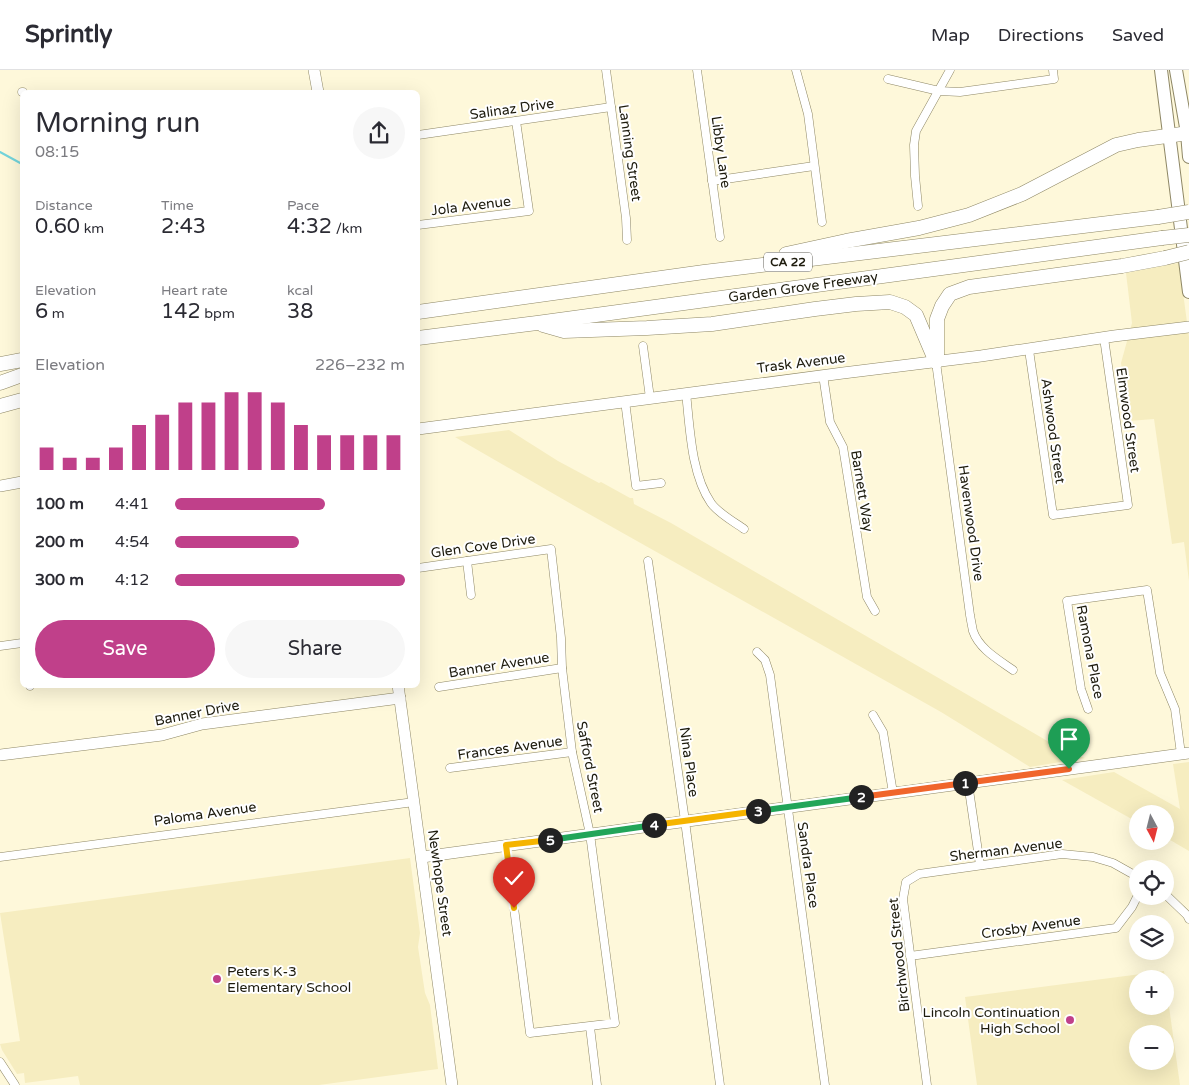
<!DOCTYPE html>
<html lang="en">
<head>
<meta charset="utf-8">
<style>
	body { margin:0; font-family:"Varela Round",sans-serif; background:#f7f7f7; color:#2b2b33; height:100vh; display:flex; flex-direction:column; font-size:19px; white-space:nowrap }
	* { box-sizing:border-box; margin:0 }
	p { font-size:16px; color:#7c7c81 }
	.icon { flex:none; width:28px; height:28px; fill:none; stroke:currentColor; stroke-width:2; stroke-linecap:round; stroke-linejoin:round }
	.map { position:relative; flex:1; overflow:hidden }
	.panel { position:absolute; left:20px; top:20px; width:400px; height:598px; display:flex; flex-direction:column; background:#fff; border-radius:8px; box-shadow:0 5px 20px #0002 }
	.panel>* { flex:none }
	.needle { width:32px; rotate:173deg }
	.buttons { position:absolute; left:1129px; top:735px; display:grid; gap:10px }
	.buttons a { display:grid; place-items:center; width:45px; height:45px; border-radius:50%; background:#fff; box-shadow:0 5px 20px #0002; font-size:25px }
	.pin { position:absolute; display:grid; place-items:center; width:42px; height:42px; color:#fff; margin:-51px -21px; border-radius:50% 50% 50% 0; rotate:-45deg; box-shadow:0 0 5px #0007 }
	.pin .icon { rotate:45deg }
	.km { position:absolute; width:25px; height:25px; margin:-12px; border-radius:50%; background:#222; color:#fff; font-size:14px; line-height:25px; text-align:center }
	.round { display:grid; place-items:center; flex:none; width:52px; height:52px; border-radius:26px; background:#f7f7f7 }
	.overview { display:flex; align-items:center; justify-content:space-between; height:85px; padding:0 15px }
	h1 { font-size:28px; font-weight:600; line-height:38px }
	.figures { display:grid; grid-template-columns:repeat(3,1fr); gap:8px; height:85px; padding:5px 15px }
	.figures div { display:grid; align-content:center }
	.figures b { font-size:21px; font-weight:600 }
	.figures small { font-size:14px; font-weight:400 }
	.figures p { font-size:14px }
	.chart { height:140px; padding:10px 15px }
	.chart p { display:flex; justify-content:space-between }
	.chart svg { width:100%; height:90px; margin-top:5px; stroke:#c0408a; stroke-width:6 }
	.cta { display:flex; gap:10px; margin-top:auto; padding:10px 15px }
	.cta a { flex:1; height:58px; border-radius:30px; background:#c0408a; color:#fff; font-size:20px; font-weight:600; line-height:58px; text-align:center }
	.cta a+a { background:#f7f7f7; color:#2b2b33 }
	ul { padding:0 15px; list-style:none; font-size:16px }
	li { display:grid; grid-template-columns:80px 60px 1fr; align-items:center; height:38px }
	li i { height:12px; border-radius:6px; background:#c0408a }
	header { display:flex; align-items:center; gap:30px; box-sizing:border-box; height:70px; padding:0 25px; background:#fff; border-bottom:1px solid #e1e1e2 }
	header strong { font-size:24px }
	nav { display:flex; gap:28px; margin-inline-start:auto; font-size:18px }
	.map>svg:first-child { display:block }
	.built { fill:#f6edc0; fill-rule:evenodd }
	.lines { fill:none; stroke-linecap:round; stroke-linejoin:round }
	.stream { stroke:#73d4db; stroke-width:2 }
	.street-casing { stroke:#8e8765; stroke-width:9 }
	.secondary-casing { stroke:#8e8765; stroke-width:12 }
	.primary-casing { stroke:#8e8765; stroke-width:14 }
	.highway-casing { stroke:#8e8765; stroke-width:15 }
	.street { stroke:#fff; stroke-width:8 }
	.secondary { stroke:#fff; stroke-width:11 }
	.primary { stroke:#fff; stroke-width:12 }
	.highway { stroke:#fff; stroke-width:14 }
	.highway-bridge-casing { stroke:#8e8765; stroke-width:15; stroke-linecap:butt }
	.highway-bridge { stroke:#fff; stroke-width:14 }
	.split-1-casing { stroke:#fff; stroke-width:10 }
	.split-2-casing { stroke:#fff; stroke-width:10 }
	.split-3-casing { stroke:#fff; stroke-width:10 }
	.split-4-casing { stroke:#fff; stroke-width:10 }
	.split-5-casing { stroke:#fff; stroke-width:10 }
	.split-6-casing { stroke:#fff; stroke-width:10 }
	.split-1 { stroke:#f0652b; stroke-width:6 }
	.split-2 { stroke:#f0652b; stroke-width:6 }
	.split-3 { stroke:#22a559; stroke-width:6 }
	.split-4 { stroke:#f5b400; stroke-width:6 }
	.split-5 { stroke:#22a559; stroke-width:6 }
	.split-6 { stroke:#f5b400; stroke-width:6 }
	.poi-dot { fill:#c0408a; stroke:#fff; stroke-width:2 }
	.labels { text-anchor:middle; dominant-baseline:central; stroke-width:4; stroke-linejoin:round; paint-order:stroke }
	.shield { fill:#fff; stroke:#615f56; stroke-width:1 }
	.shield-label { font-size:12px; font-weight:bold; fill:#1d1b0d }
	.street-label { font-size:14px; fill:#1d1b0d; stroke:#fff }
	.poi-label { font-size:14px; fill:#1d1b0d; stroke:#fff; text-anchor:start }
</style>
</head>
<body>
<header>
<strong>Sprintly</strong>
<nav><a>Map</a><a>Directions</a><a>Saved</a></nav>
</header>
<div class="map">
<svg width="1189" height="1015" viewBox="0 0 1189 1015">
	<rect width="100%" height="100%" fill="#fef8da"/>
	<g class="built">
		<path d="M1179,193L1189,267V511L1184,472L1172,474L1154,349L1129,351L1121,293L1132,253L1126,203Z"/>
		<path d="M509,360L558,391L599,413L601,412L630,428H633L634,434L671,453L1068,683L1085,688L1030,697L941,642L573,435L455,367Z"/>
		<path d="M1189,692V781L1165,767V744H1138L1137,752L1062,710L1114,702L1180,739L1173,694Z"/>
		<path d="M410,788L420,863L418,877L425,923L430,935L438,999L319,1015H80L78,1006L25,1013L24,1003L17,1004L2,980L0,974L20,971L0,843Z"/>
		<path d="M1164,901L1180,1015H977L965,927ZM1138,909H1165V936H1138ZM1138,964H1165V991H1138Z"/>
	</g>
	<g class="lines">
		<path class="stream" d="M0,82L22,94"/>
		<defs>
			<g id="street">
				<path d="M606,0L626,148L627,170"/>
				<path d="M697,0L720,167"/>
				<path d="M796,0L808,44L822,152"/>
				<path d="M888,9L939,21L960,22L1054,9L1053,0"/>
				<path d="M22,22H23"/>
				<path d="M418,65L611,37"/>
				<path d="M712,111L814,96"/>
				<path d="M918,136L915,106L914,75L916,61L950,0"/>
				<path d="M418,155L529,141L516,51"/>
				<path d="M643,276L650,328"/>
				<path d="M1029,280L1053,445L1128,435L1104,268"/>
				<path d="M936,292L970,545C971,551 972,556 973,561C979,579 999,590 1013,600"/>
				<path d="M823,305L830,352L843,377L867,527L875,541"/>
				<path d="M686,323C690,358 691,404 711,433C718,443 734,452 744,459"/>
				<path d="M625,331L636,416L661,413"/>
				<path d="M467,491L471,525"/>
				<path d="M648,491L685,751L720,1015"/>
				<path d="M418,498L551,479L561,568L562,598L572,682L590,764L615,953L530,963L506,775"/>
				<path d="M0,576L22,573"/>
				<path d="M757,582L765,590L770,605L825,1015"/>
				<path d="M30,615V616"/>
				<path d="M439,617L562,598"/>
				<path d="M1088,639L1081,619L1067,531L1147,520L1160,603L1175,639L1181,684"/>
				<path d="M873,645L883,662L893,723"/>
				<path d="M450,698L572,682"/>
				<path d="M968,713L980,795"/>
				<path d="M0,787L414,732"/>
				<path d="M1165,824L1187,845L1189,849"/>
				<path d="M910,886L1116,858L1132,837L1138,825"/>
				<path d="M590,957L597,1015"/>
				<path d="M0,992L15,1015"/>
				<path d="M927,1015L903,829L906,812L919,804L1062,784L1093,787L1113,793L1138,807"/>
			</g>
			<g id="secondary">
				<path d="M314,0L318,22"/>
				<path d="M418,359L843,303L981,286L1114,266L1189,257"/>
				<path d="M0,416L22,412"/>
				<path d="M398,615L452,1015"/>
				<path d="M0,685L162,665L202,654L400,628"/>
				<path d="M422,787L1189,683"/>
			</g>
			<g id="primary">
				<path d="M1161,0L1189,222"/>
				<path d="M1176,0L1187,63L1189,87"/>
			</g>
			<g id="highway">
				<path d="M786,184L846,171L919,158L969,145L1022,124L1116,75L1138,70L1189,63"/>
				<path d="M418,242L704,202L1158,147"/>
				<path d="M543,255L564,261L647,258L712,254L815,239L856,234L890,232L905,237L916,245L936,292"/>
				<path d="M418,268L537,253L1162,168"/>
				<path d="M937,289V249L942,236L950,224L969,217L1122,196L1165,188"/>
				<path d="M0,294L22,290"/>
				<path d="M0,313L22,305"/>
				<path d="M0,336L22,330"/>
			</g>
		</defs>
		<use href="#street" class="street-casing"/>
		<use href="#secondary" class="secondary-casing"/>
		<use href="#primary" class="primary-casing"/>
		<use href="#highway" class="highway-casing"/>
		<use href="#street" class="street"/>
		<use href="#secondary" class="secondary"/>
		<use href="#primary" class="primary"/>
		<use href="#highway" class="highway"/>
		<defs>
			<g id="highway-bridge">
				<path d="M1158,147L1189,142"/>
				<path d="M1162,168L1189,165"/>
				<path d="M1165,188L1189,182"/>
			</g>
		</defs>
		<use href="#highway-bridge" class="highway-bridge-casing"/>
		<use href="#highway-bridge" class="highway-bridge"/>
	</g>
	<g class="lines">
		<defs>
			<path id="split-1" d="M965,713L1069,699"/>
			<path id="split-2" d="M861,727L965,713"/>
			<path id="split-3" d="M758,741L861,727"/>
			<path id="split-4" d="M654,755L758,741"/>
			<path id="split-5" d="M550,770L654,755"/>
			<path id="split-6" d="M514,838L506,775L550,770"/>
		</defs>
		<use href="#split-1" class="split-1-casing"/>
		<use href="#split-2" class="split-2-casing"/>
		<use href="#split-3" class="split-3-casing"/>
		<use href="#split-4" class="split-4-casing"/>
		<use href="#split-5" class="split-5-casing"/>
		<use href="#split-6" class="split-6-casing"/>
		<use href="#split-1" class="split-1"/>
		<use href="#split-2" class="split-2"/>
		<use href="#split-3" class="split-3"/>
		<use href="#split-4" class="split-4"/>
		<use href="#split-5" class="split-5"/>
		<use href="#split-6" class="split-6"/>
	</g>
	<g class="poi-dot">
		<circle cx="217" cy="909" r="5"/>
		<circle cx="1070" cy="950" r="5"/>
	</g>
	<g class="labels">
		<rect class="shield" x="764" y="182.5" width="48" height="19" rx="4"/>
		<g class="shield-label">
			<text x="788" y="192">CA 22</text>
		</g>
		<g class="street-label">
			<text transform="translate(512 39) rotate(-8)">Salinaz Drive</text>
			<text transform="translate(721 82) rotate(82)">Libby Lane</text>
			<text transform="translate(630 83) rotate(82)">Lanning Street</text>
			<text transform="translate(471 136) rotate(-7)">Jola Avenue</text>
			<text transform="translate(803 217) rotate(-8)">Garden Grove Freeway</text>
			<text transform="translate(801 293) rotate(-7)">Trask Avenue</text>
			<text transform="translate(1128 350) rotate(82)">Elmwood Street</text>
			<text transform="translate(1053 361) rotate(82)">Ashwood Street</text>
			<text transform="translate(862 421) rotate(81)">Barnett Way</text>
			<text transform="translate(971 453) rotate(82)">Havenwood Drive</text>
			<text transform="translate(483 476) rotate(-8)">Glen Cove Drive</text>
			<text transform="translate(1090 582) rotate(79)">Ramona Place</text>
			<text transform="translate(499 595) rotate(-9)">Banner Avenue</text>
			<text transform="translate(197 643) rotate(-11)">Banner Drive</text>
			<text transform="translate(510 678) rotate(-8)">Frances Avenue</text>
			<text transform="translate(689 692) rotate(82)">Nina Place</text>
			<text transform="translate(590 697) rotate(79)">Safford Street</text>
			<text transform="translate(205 744) rotate(-8)">Paloma Avenue</text>
			<text transform="translate(1006 780) rotate(-7)">Sherman Avenue</text>
			<text transform="translate(808 795) rotate(82)">Sandra Place</text>
			<text transform="translate(440 813) rotate(82)">Newhope Street</text>
			<text transform="translate(1031 857) rotate(-8)">Crosby Avenue</text>
			<text transform="translate(899 885) rotate(-96)">Birchwood Street</text>
		</g>
		<g class="poi-label">
			<text x="227" y="901">Peters K-3<tspan x="227" dy="16">Elementary School</tspan></text>
			<text x="1060" y="942" text-anchor="end">Lincoln Continuation<tspan x="1060" dy="16">High School</tspan></text>
		</g>
	</g>
</svg>
<div class="buttons">
<a><svg class="needle" viewBox="-14 -14 28 28"><path d="M0-13l5 13h-10z" fill="#e53935"/><path d="M0 13l5-13h-10z" fill="#7c7c81"/></svg></a>
<a><svg class="icon" aria-label="locate" viewBox="0 0 24 24"><circle cx="12" cy="12" r="6"/><path d="M12 2v4M12 18v4M2 12h4M18 12h4"/></svg></a>
<a><svg class="icon" aria-label="layers" viewBox="0 0 24 24"><path d="M12 4l9 5-9 5-9-5zM3 14l9 5 9-5"/></svg></a>
<a>+</a>
<a>−</a>
</div>
<div class="pin" style="left:1069px;top:699px;background:#1e9e55"><svg class="icon" aria-label="arrive" viewBox="0 0 24 24"><path d="M6 21V4h12l-3 4 3 4H6"/></svg></div>
<div class="pin" style="left:514px;top:838px;background:#d93025"><svg class="icon" aria-label="check" viewBox="0 0 24 24"><path d="M5 12l5 5 9-10"/></svg></div>
<b class="km" style="left:965px;top:713px">1</b>
<b class="km" style="left:861px;top:727px">2</b>
<b class="km" style="left:758px;top:741px">3</b>
<b class="km" style="left:654px;top:755px">4</b>
<b class="km" style="left:550px;top:770px">5</b>
<section class="panel">
<div class="overview"><div><h1>Morning run</h1><p>08:15</p></div><a class="round"><svg class="icon" aria-label="share" viewBox="0 0 24 24"><path d="M12 15V3M7 8l5-5 5 5M5 13v7h14v-7"/></svg></a></div>
<div class="figures">
<div><p>Distance</p><b>0.60<small> km</small></b></div>
<div><p>Time</p><b>2:43</b></div>
<div><p>Pace</p><b>4:32<small> /km</small></b></div>
</div>
<div class="figures">
<div><p>Elevation</p><b>6<small> m</small></b></div>
<div><p>Heart rate</p><b>142<small> bpm</small></b></div>
<div><p>kcal</p><b>38</b></div>
</div>
<div class="chart"><p><span>Elevation</span>226–232 m</p>
<svg viewBox="0 0 160 44" preserveAspectRatio="none"><path d="M5 44V33M15 44V38M25 44V38M35 44V33M45 44V22M55 44V17M65 44V11M75 44V11M85 44V6M95 44V6M105 44V11M115 44V22M125 44V27M135 44V27M145 44V27M155 44V27"/></svg>
</div>
<ul>
<li><b>100 m</b>4:41<i style="width:65%"></i></li>
<li><b>200 m</b>4:54<i style="width:54%"></i></li>
<li><b>300 m</b>4:12<i style="width:100%"></i></li>
</ul>
<div class="cta"><a>Save</a><a>Share</a></div>
</section>
</div>
</body>
</html>
